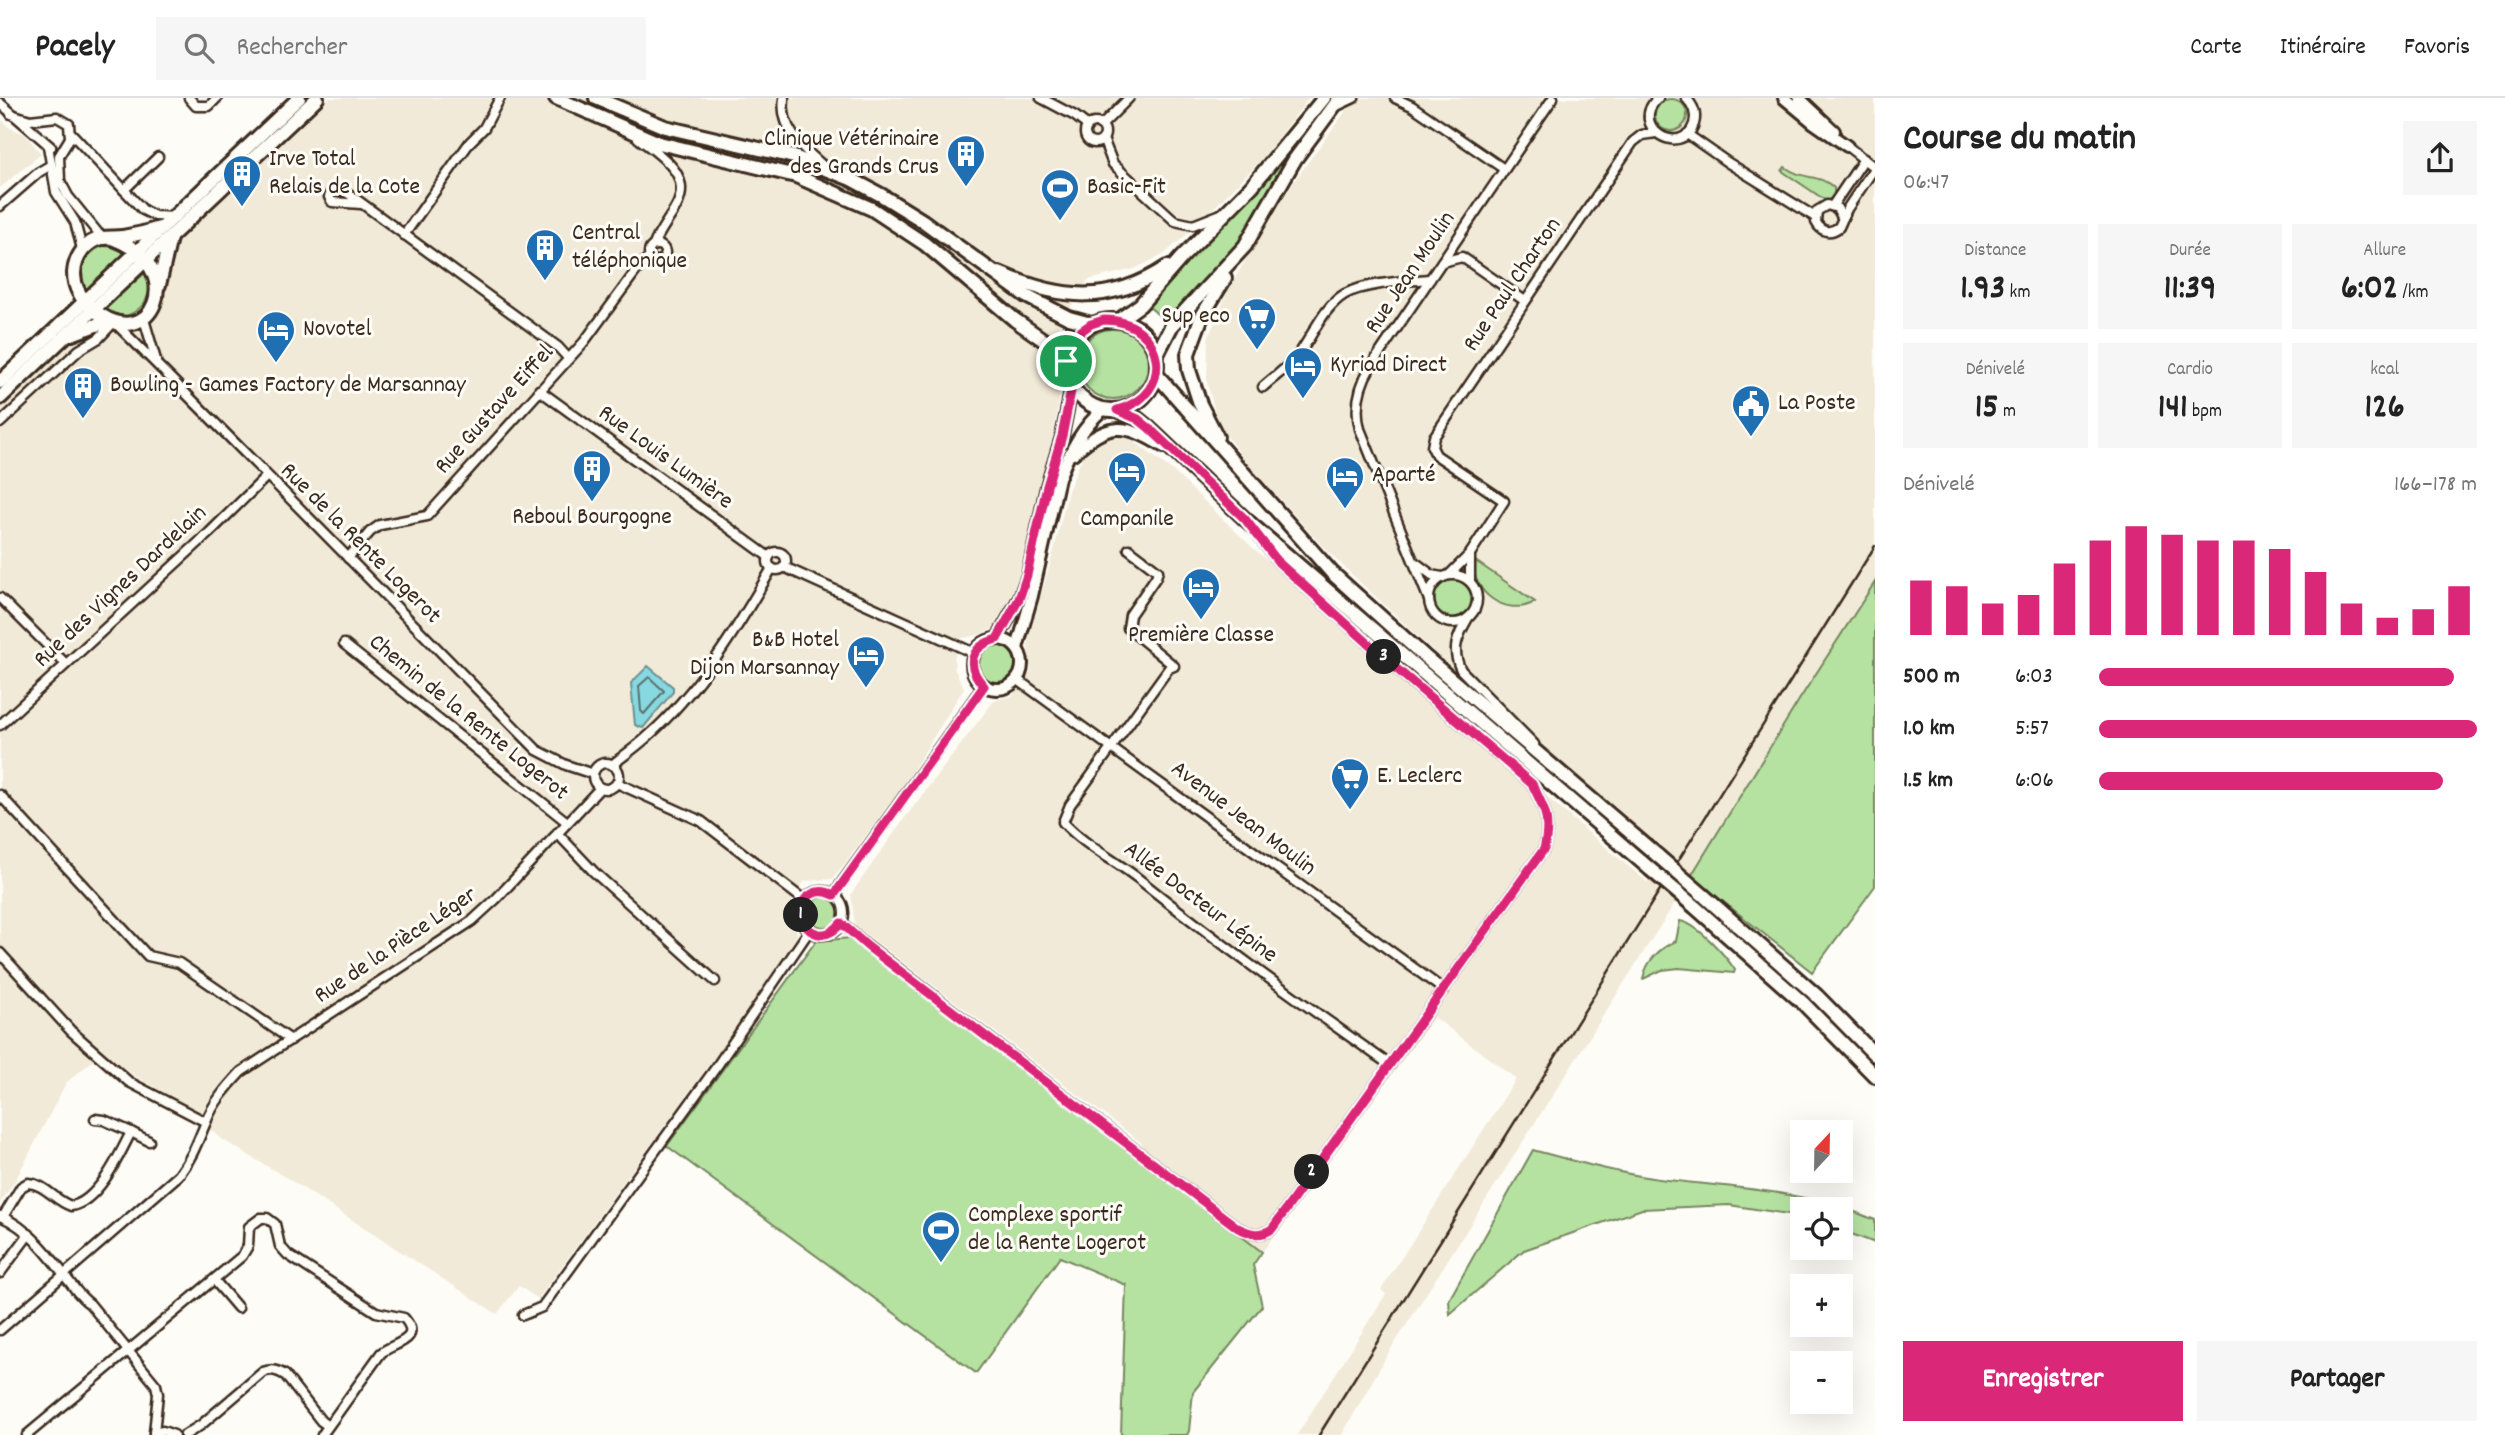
<!DOCTYPE html>
<html lang="fr">
<head>
<meta charset="utf-8">
<style>
	body { margin:0; font-family:Dekko,sans-serif; background:#f6f6f6; color:#222; height:100vh; display:flex; flex-direction:column; font-size:26px; white-space:nowrap }
	* { box-sizing:border-box; margin:0 }
	p { font-size:23px; color:#767676 }
	.icon { flex:none; width:38px; height:38px; fill:none; stroke:currentColor; stroke-width:2; stroke-linecap:round; stroke-linejoin:round }
	.map { position:relative; flex:1; overflow:hidden }
	.details { display:flex; flex-direction:column; background:#fff; width:630px }
	.details>* { flex:none }
	.needle { width:46px; rotate:22deg }
	.buttons { position:absolute; left:1790px; top:1022px; display:grid; gap:14px }
	.buttons a { display:grid; place-items:center; width:63px; height:63px; border-radius:0px; background:#fff; box-shadow:0 7px 28px #0002; font-size:35px }
	.pin { position:absolute; display:grid; place-items:center; width:60px; height:60px; color:#fff; margin:-30px; border:4px solid #fff; border-radius:50%; box-shadow:0 2px 7px #0007 }
	.km { position:absolute; width:35px; height:35px; margin:-18px; border-radius:50%; background:#222; color:#fff; font-size:19px; line-height:35px; text-align:center }
	.round { display:grid; place-items:center; flex:none; width:74px; height:74px; border-radius:0px; background:#f6f6f6 }
	.overview { display:flex; align-items:center; justify-content:space-between; height:119px; padding:0 28px }
	h1 { font-size:38px; font-weight:800; line-height:52px }
	.stats { display:grid; grid-template-columns:repeat(3,1fr); gap:10px; height:119px; padding:7px 28px }
	.stats div { display:grid; align-content:center; border-radius:0px; background:#f6f6f6; text-align:center }
	.stats b { font-size:35px; font-weight:800 }
	.stats small { font-size:19px; font-weight:400 }
	.stats p { font-size:19px }
	.chart { height:196px; padding:14px 28px }
	.chart p { display:flex; justify-content:space-between }
	.chart svg { width:100%; height:126px; margin-top:7px; stroke:#db2777; stroke-width:6 }
	.button { display:flex; gap:14px; margin-top:auto; padding:14px 28px }
	.button a { flex:1; height:80px; border-radius:0px; background:#db2777; color:#fff; font-size:28px; font-weight:800; line-height:80px; text-align:center }
	.button a+a { background:#f6f6f6; color:#222 }
	ul { padding:0 28px; list-style:none; font-size:23px }
	li { display:grid; grid-template-columns:112px 84px 1fr; align-items:center; height:52px }
	li i { height:18px; border-radius:9px; background:#db2777 }
	header { display:flex; align-items:center; gap:42px; box-sizing:border-box; height:98px; padding:0 35px; background:#fff; border-bottom:2px solid #e0e0e0 }
	header strong { font-size:33px }
	nav { display:flex; gap:38px; margin-inline-start:auto; font-size:24px }
	.search { width:490px; height:63px; background:#f6f6f6; display:flex; align-items:center; gap:18px; box-sizing:border-box; padding:0 24px; border-radius:0px; color:#767676; font-size:26px }
	main { display:flex; flex:1; min-height:0 }
	.map>svg:first-child { display:block }
	.built { fill:#f2ead8 }
	.green { fill:#b5e2a1; stroke:#788660; stroke-width:2 }
	.water { fill:#87d8e1; stroke:#699293; stroke-width:2 }
	.lines { fill:none; stroke-linecap:round; stroke-linejoin:round }
	.shore { stroke:#59706c; stroke-width:2 }
	.minor-casing { stroke:#3b2a1e; stroke-width:13 }
	.tertiary-casing { stroke:#3b2a1e; stroke-width:16 }
	.secondary-casing { stroke:#3b2a1e; stroke-width:18 }
	.primary-casing { stroke:#3b2a1e; stroke-width:18 }
	.minor { stroke:#fdfcf7; stroke-width:8 }
	.tertiary { stroke:#fdfcf7; stroke-width:10 }
	.secondary { stroke:#fdfcf7; stroke-width:12 }
	.primary { stroke:#fdfcf7; stroke-width:12 }
	.rail { stroke:#3b2a1e; stroke-width:2.5 }
	.primary-bridge-casing { stroke:#3b2a1e; stroke-width:18; stroke-linecap:butt }
	.primary-bridge { stroke:#fdfcf7; stroke-width:12 }
	.route-casing { stroke:#fff; stroke-width:14 }
	.route { stroke:#db2777; stroke-width:9 }
	.labels { text-anchor:middle; dominant-baseline:central; stroke-width:6; stroke-linejoin:round; paint-order:stroke }
	.poi-label { font-size:24px; fill:#3b2a1e; stroke:#fdfcf7; text-anchor:start }
	.street-label { font-size:24px; fill:#3b2a1e; stroke:#fdfcf7 }
</style>
</head>
<body>
<header>
<strong>Pacely</strong>
<div class="search"><svg class="icon" aria-label="search" viewBox="0 0 24 24"><circle cx="10" cy="10" r="6"/><path d="M15 15l6 6"/></svg>Rechercher</div>
<nav><a>Carte</a><a>Itinéraire</a><a>Favoris</a></nav>
</header>
<main>
<div class="map">
<svg width="1875" height="1337" viewBox="0 0 1875 1337">
	<rect width="100%" height="100%" fill="#fdfcf7"/>
	<filter id="ink" filterUnits="userSpaceOnUse"><feTurbulence type="fractalNoise" baseFrequency=".0143" numOctaves="2"/><feDisplacementMap in="SourceGraphic" scale="14" xChannelSelector="R" yChannelSelector="G"/><feConvolveMatrix kernelMatrix="1 2 1 2 8 2 1 2 1" color-interpolation-filters="sRGB"/></filter>
	<g filter="url(#ink)">
		<g class="built">
			<path d="M329,0H1309L1264,59L1192,132L1163,157L1134,171L1088,182L1043,253L1045,262L1058,283L1059,304L1044,384L1024,466L1000,523L993,531L978,537L962,540L954,560L955,572L964,590L902,690L833,781L805,783L792,800L797,837L750,911L538,1201L519,1188L497,1216L295,1085L220,1040L172,999L133,977L103,954L66,985L15,1083L0,1105V312L291,33Z"/>
			<path d="M1355,0H1778L1786,7L1792,0H1875V484L1801,599L1691,778L1445,564L1327,453L1248,366L1219,328L1207,285L1208,240L1229,191L1264,129L1295,82Z"/>
			<path d="M0,20L10,30L25,36L41,56L0,90Z"/>
			<path d="M1108,338H1121L1132,342L1172,372L1253,450L1647,784L1652,778L1678,800L1386,1259L1342,1337H1297L1386,1196L1381,1192L1516,981L1434,919L1262,1154L1134,1056L1142,1045L855,828L851,796L901,725L993,604L999,601L1012,598L1031,573L1028,548L1030,536L1054,452L1068,393L1084,355Z"/>
		</g>
		<g class="green">
			<circle cx="1671" cy="17" r="16"/>
			<path d="M1282,62L1286,64L1239,146L1167,224L1147,207L1170,178Z"/>
			<path d="M1785,69C1804,83 1819,75 1834,90V97L1829,102H1825L1782,73Z"/>
			<path d="M101,148L117,149L127,155L86,194C79,173 81,159 101,148Z"/>
			<path d="M145,175C155,195 145,211 126,218L108,215L103,211Z"/>
			<circle cx="1113" cy="266" r="35"/>
			<path d="M1474,462L1535,504C1506,520 1470,494 1474,462Z"/>
			<circle cx="1453" cy="501" r="19"/>
			<path d="M1875,484V788L1812,874L1691,778L1801,599Z"/>
			<circle cx="997" cy="566" r="19"/>
			<circle cx="824" cy="814" r="15"/>
			<path d="M1680,823C1698,826 1725,857 1735,872L1734,875L1679,870L1662,872L1643,881C1646,863 1660,850 1676,843Z"/>
			<path d="M851,840L1262,1154L1253,1167L1262,1208L1193,1294L1189,1333L1187,1337H1121L1126,1187L1060,1159L976,1275L667,1048L816,843Z"/>
			<path d="M1533,1052C1574,1063 1616,1075 1659,1081C1732,1090 1807,1092 1875,1122V1145L1841,1132V1111H1802V1118L1729,1107L1642,1111L1524,1152L1450,1216L1449,1202Z"/>
		</g>
		<path class="water" d="M648,568L673,589V594L643,630L635,627L631,585Z"/>
		<g class="lines">
			<path class="shore" d="M649,579L664,593L644,616L641,613L639,588Z"/>
			<defs>
				<g id="minor">
					<path d="M189,0L196,8H209L217,0"/>
					<path d="M784,0C780,30 801,49 821,66"/>
					<path d="M1041,0L1075,18L1088,28"/>
					<path d="M1395,0L1412,8L1504,71"/>
					<path d="M1658,0C1627,29 1682,61 1694,26C1697,16 1693,7 1686,0"/>
					<path d="M0,5L51,49"/>
					<path d="M1337,8L1354,0"/>
					<path d="M11,16L30,22L57,19L69,26L70,40L59,58L60,83L68,98L102,140"/>
					<circle cx="1095" cy="35" r="10"/>
					<path d="M1102,27L1129,0"/>
					<path d="M71,35L143,112L155,118L175,119"/>
					<path d="M1687,36L1727,64L1815,119"/>
					<path d="M638,40C660,57 694,77 676,109C669,122 659,133 654,147"/>
					<path d="M1103,41L1113,66L1175,123L1193,127L1221,116"/>
					<path d="M48,48L56,94L75,124L82,151"/>
					<path d="M1847,48L1875,70"/>
					<path d="M124,92L158,59"/>
					<path d="M361,106L332,104L329,99L332,93L339,91L349,96L558,249L568,260"/>
					<path d="M1833,107L1864,61"/>
					<path d="M0,108L39,74L51,67"/>
					<path d="M1842,119L1837,110L1827,107L1817,113L1816,124C1821,134 1830,136 1839,129L1847,111L1875,69"/>
					<path d="M404,137L470,44L484,30L500,0"/>
					<circle cx="657" cy="155" r="8"/>
					<path d="M1442,164L1462,159L1525,203"/>
					<path d="M144,221L156,262"/>
					<path d="M1263,289C1275,278 1290,268 1299,256C1313,237 1324,208 1345,196C1365,185 1407,183 1430,181"/>
					<path d="M539,292L769,459"/>
					<path d="M0,325L79,252L99,240L114,224C257,365 396,509 537,652L566,667L593,676"/>
					<path d="M1129,451L1158,473L1156,479L1130,517L1128,530L1174,568L1169,570L1070,707L1063,724C1085,748 1115,762 1140,782C1221,847 1305,907 1390,967"/>
					<circle cx="777" cy="463" r="9"/>
					<path d="M1470,456V483"/>
					<path d="M348,460L370,434L380,427L427,418L584,244L636,173L646,162L651,161"/>
					<path d="M1416,465L1432,477L1442,479"/>
					<path d="M784,469L974,555"/>
					<path d="M1449,477L1470,456L1504,403L1436,357L1432,349L1434,339L1633,44L1642,37L1656,35"/>
					<circle cx="1453" cy="501" r="24"/>
					<path d="M0,500L66,566"/>
					<path d="M1429,502L1360,331C1354,308 1359,288 1371,268L1553,0"/>
					<path d="M1468,520C1457,539 1451,552 1461,572L1534,646"/>
					<path d="M344,546L567,724"/>
					<path d="M1018,582L1444,892"/>
					<path d="M0,627L209,435L266,379"/>
					<circle cx="606" cy="678" r="13"/>
					<path d="M612,667C623,658 635,650 646,640C699,593 737,531 772,470"/>
					<path d="M617,685L701,723L804,802"/>
					<path d="M0,697L148,858L179,865L291,942"/>
					<path d="M557,735L594,774L715,883"/>
					<circle cx="822" cy="815" r="22"/>
					<path d="M833,797L983,588"/>
					<path d="M841,825L867,847L1238,1130C1251,1136 1260,1139 1272,1131L1544,751C1551,722 1545,711 1532,686L1398,572L1279,465L1259,439"/>
					<path d="M0,855L71,933L129,984L206,1024"/>
					<path d="M131,1034L149,1043"/>
					<path d="M0,1118C28,1129 50,1158 68,1182C76,1192 80,1199 90,1206L156,1287L158,1296L154,1335"/>
					<path d="M3,1119L21,1089L28,1085C45,1086 55,1103 71,1108C98,1104 120,1056 131,1034L104,1022L95,1021"/>
					<path d="M0,1175L29,1136"/>
					<path d="M215,1183L238,1210"/>
					<path d="M523,1217L542,1209L717,968L809,833"/>
					<path d="M0,1232L179,1077C192,1060 198,1043 206,1024C213,1005 227,989 241,974L472,823L496,801L600,690"/>
					<path d="M27,1337L242,1158L248,1148L249,1129L261,1120H267L275,1126L280,1148L288,1157L376,1214L404,1220C424,1243 392,1245 381,1255L322,1337"/>
					<path d="M154,1337V1335L163,1333L174,1337"/>
					<path d="M185,1337L201,1327L263,1274C272,1271 277,1272 285,1277L321,1323L328,1328"/>
				</g>
				<g id="tertiary">
					<path d="M1784,0L1814,25L1847,48"/>
					<path d="M1799,0L1834,33"/>
					<path d="M1073,356C1109,324 1123,324 1164,349"/>
					<circle cx="997" cy="566" r="25"/>
					<path d="M997,541L1019,501L1028,477L1047,388L1062,338L1072,288"/>
					<path d="M1017,550L1032,498L1059,380C1069,355 1082,328 1104,311"/>
				</g>
				<g id="secondary">
					<path d="M999,175C1060,202 1110,207 1167,169"/>
					<path d="M1119,222L1140,207L1182,159L1252,88L1324,0"/>
					<path d="M1156,258L1172,227L1245,148L1295,61L1340,0"/>
					<path d="M1217,339L1200,306L1189,272L1188,256L1202,218L1225,180"/>
				</g>
				<g id="primary">
					<path d="M556,0L659,45L796,78L872,111L925,146L1015,222L1052,248L1066,263"/>
					<path d="M596,0L665,29L794,59L851,81L881,97L923,123L1026,198L1069,220L1091,226"/>
					<path d="M114,141C191,170 151,261 93,211C82,202 74,190 74,175C75,159 86,143 102,140C109,139 116,140 123,139C136,137 148,134 160,130"/>
					<path d="M159,187L170,140"/>
					<circle cx="1112" cy="267" r="45"/>
					<path d="M72,236L96,227L114,224"/>
					<path d="M1156,276L1332,475L1424,558L1658,758"/>
					<path d="M0,284L299,0"/>
					<path d="M0,300L317,0"/>
					<path d="M1117,312L1138,321L1149,330L1245,421L1650,771"/>
					<path d="M1703,797L1817,898L1875,957"/>
					<path d="M1695,809L1803,905L1875,978"/>
				</g>
			</defs>
			<use href="#minor" class="minor-casing"/>
			<use href="#tertiary" class="tertiary-casing"/>
			<use href="#secondary" class="secondary-casing"/>
			<use href="#primary" class="primary-casing"/>
			<use href="#minor" class="minor"/>
			<use href="#tertiary" class="tertiary"/>
			<use href="#secondary" class="secondary"/>
			<use href="#primary" class="primary"/>
			<path class="rail" d="M1319,1337L1875,448"/>
			<defs>
				<g id="primary-bridge">
					<path d="M1658,758L1703,797"/>
					<path d="M1650,771L1695,809"/>
				</g>
			</defs>
			<use href="#primary-bridge" class="primary-bridge-casing"/>
			<use href="#primary-bridge" class="primary-bridge"/>
		</g>
	</g>
	<g class="lines" filter="url(#ink)">
		<defs>
			<path id="route" d="M1104,222C1166,222 1177,297 1117,312L1138,321L1149,330L1245,421L1279,465L1398,572L1532,686C1545,711 1551,722 1544,751L1272,1131C1260,1139 1251,1136 1238,1130L867,848L841,825C817,857 782,812 812,796C819,792 826,793 834,797L984,588C964,567 971,548 997,541L1019,501L1027,477L1047,388L1062,338L1072,288L1067,276L1069,252L1081,233L1091,226Z"/>
		</defs>
		<use href="#route" class="route-casing"/>
		<use href="#route" class="route"/>
	</g>
	<defs>
		<symbol id="building-pin" viewBox="-11 -11 22 30"><path d="M0 17L-7.5 6A9.5 9.5 0 1 1 7.5 6Z" fill="#1f6fb2" stroke="#fdfcf7"/><path d="M-4-6H4V6H1V3H-1V6H-4ZM-2.5-4.3h1.7v1.8h-1.7ZM.8-4.3h1.7v1.8H.8ZM-2.5-1h1.7V.8h-1.7ZM.8-1h1.7V.8H.8Z" fill="#fff"/></symbol>
		<symbol id="stadium-pin" viewBox="-11 -11 22 30"><path d="M0 17L-7.5 6A9.5 9.5 0 1 1 7.5 6Z" fill="#1f6fb2" stroke="#fdfcf7"/><path d="M0-5a6.5 5 0 1 0 0 10a6.5 5 0 1 0 0-10ZM-3.5-1.8h7v3.6h-7Z" fill="#fff"/></symbol>
		<symbol id="supermarket-pin" viewBox="-11 -11 22 30"><path d="M0 17L-7.5 6A9.5 9.5 0 1 1 7.5 6Z" fill="#1f6fb2" stroke="#fdfcf7"/><path d="M-6-5.5h2.5l.6 2H6L4.5 2H-2.5L-4.4-4H-6ZM-1.5 3.2a1.3 1.3 0 1 0 .1 0ZM3 3.2a1.3 1.3 0 1 0 .1 0Z" fill="#fff"/></symbol>
		<symbol id="hotel-pin" viewBox="-11 -11 22 30"><path d="M0 17L-7.5 6A9.5 9.5 0 1 1 7.5 6Z" fill="#1f6fb2" stroke="#fdfcf7"/><path d="M-6-4.5h1.5V1H6V5H4.5V3h-9V5H-6ZM-4 0a1.8 1.8 0 1 1 3.6 0ZM.5 0V-2.5h3Q6-2.5 6 0Z" fill="#fff"/></symbol>
		<symbol id="civic-pin" viewBox="-11 -11 22 30"><path d="M0 17L-7.5 6A9.5 9.5 0 1 1 7.5 6Z" fill="#1f6fb2" stroke="#fdfcf7"/><path d="M-.6-6.5H3V-4.5H.6V-3L4-1V1h2V6H-6V1h2V-1L-.6-3ZM-1.2 2.5V6h2.4V2.5Z" fill="#fff"/></symbol>
	</defs>
	<g fill-rule="evenodd">
		<use href="#building-pin" x="944" y="34" width="44" height="60"/>
		<use href="#building-pin" x="220" y="54" width="44" height="60"/>
		<use href="#stadium-pin" x="1038" y="68" width="44" height="60"/>
		<use href="#building-pin" x="523" y="128" width="44" height="60"/>
		<use href="#supermarket-pin" x="1235" y="197" width="44" height="60"/>
		<use href="#hotel-pin" x="254" y="210" width="44" height="60"/>
		<use href="#hotel-pin" x="1281" y="246" width="44" height="60"/>
		<use href="#building-pin" x="61" y="266" width="44" height="60"/>
		<use href="#civic-pin" x="1729" y="284" width="44" height="60"/>
		<use href="#building-pin" x="570" y="349" width="44" height="60"/>
		<use href="#hotel-pin" x="1105" y="351" width="44" height="60"/>
		<use href="#hotel-pin" x="1323" y="356" width="44" height="60"/>
		<use href="#hotel-pin" x="1179" y="467" width="44" height="60"/>
		<use href="#hotel-pin" x="844" y="535" width="44" height="60"/>
		<use href="#supermarket-pin" x="1328" y="657" width="44" height="60"/>
		<use href="#stadium-pin" x="919" y="1110" width="44" height="60"/>
	</g>
	<g class="labels">
		<g class="poi-label">
			<text x="939" y="42" text-anchor="end">Clinique Vétérinaire<tspan x="939" dy="28">des Grands Crus</tspan></text>
			<text x="269" y="62">Irve Total<tspan x="269" dy="28">Relais de la Cote</tspan></text>
			<text x="1087" y="90">Basic-Fit</text>
			<text x="572" y="136">Central<tspan x="572" dy="28">téléphonique</tspan></text>
			<text x="1230" y="219" text-anchor="end">Sup eco</text>
			<text x="303" y="232">Novotel</text>
			<text x="1330" y="268">Kyriad Direct</text>
			<text x="110" y="288">Bowling - Games Factory de Marsannay</text>
			<text x="1778" y="306">La Poste</text>
			<text x="1372" y="378">Aparté</text>
			<text x="592" y="420" text-anchor="middle">Reboul Bourgogne</text>
			<text x="1127" y="422" text-anchor="middle">Campanile</text>
			<text x="1201" y="538" text-anchor="middle">Première Classe</text>
			<text x="839" y="543" text-anchor="end">B&amp;B Hotel<tspan x="839" dy="28">Dijon Marsannay</tspan></text>
			<text x="1377" y="679">E. Leclerc</text>
			<text x="968" y="1118">Complexe sportif<tspan x="968" dy="28">de la Rente Logerot</tspan></text>
		</g>
		<g class="street-label">
			<text transform="translate(1411 175) rotate(-56)">Rue Jean Moulin</text>
			<text transform="translate(1513 187) rotate(-56)">Rue Paul Charton</text>
			<text transform="translate(495 312) rotate(-48)">Rue Gustave Eiffel</text>
			<text transform="translate(665 360) rotate(36)">Rue Louis Lumière</text>
			<text transform="translate(360 446) rotate(45)">Rue de la Rente Logerot</text>
			<text transform="translate(121 489) rotate(-43)">Rue des Vignes Dardelain</text>
			<text transform="translate(468 620) rotate(39)">Chemin de la Rente Logerot</text>
			<text transform="translate(1243 721) rotate(37)">Avenue Jean Moulin</text>
			<text transform="translate(1200 805) rotate(37)">Allée Docteur Lépine</text>
			<text transform="translate(396 848) rotate(-34)">Rue de la Pièce Léger</text>
		</g>
	</g>
</svg>
<div class="buttons">
<a><svg class="needle" viewBox="-14 -14 28 28"><path d="M0-13l5 13h-10z" fill="#e53935"/><path d="M0 13l5-13h-10z" fill="#767676"/></svg></a>
<a><svg class="icon" aria-label="locate" viewBox="0 0 24 24"><circle cx="12" cy="12" r="6"/><path d="M12 2v4M12 18v4M2 12h4M18 12h4"/></svg></a>
<a>+</a>
<a>−</a>
</div>
<div class="pin" style="left:1066px;top:263px;background:#1e9e55"><svg class="icon" aria-label="arrive" viewBox="0 0 24 24"><path d="M6 21V4h12l-3 4 3 4H6"/></svg></div>
<b class="km" style="left:801px;top:817px">1</b>
<b class="km" style="left:1312px;top:1074px">2</b>
<b class="km" style="left:1384px;top:559px">3</b>
</div>
<section class="details">
<div class="overview"><div><h1>Course du matin</h1><p>06:47</p></div><a class="round"><svg class="icon" aria-label="share" viewBox="0 0 24 24"><path d="M12 15V3M7 8l5-5 5 5M5 13v7h14v-7"/></svg></a></div>
<div class="stats">
<div><p>Distance</p><b>1.93<small> km</small></b></div>
<div><p>Durée</p><b>11:39</b></div>
<div><p>Allure</p><b>6:02<small> /km</small></b></div>
</div>
<div class="stats">
<div><p>Dénivelé</p><b>15<small> m</small></b></div>
<div><p>Cardio</p><b>141<small> bpm</small></b></div>
<div><p>kcal</p><b>126</b></div>
</div>
<div class="chart"><p><span>Dénivelé</span>166–178 m</p>
<svg viewBox="0 0 160 44" preserveAspectRatio="none"><path d="M5 44V25M15 44V27M25 44V33M35 44V30M45 44V19M55 44V11M65 44V6M75 44V9M85 44V11M95 44V11M105 44V14M115 44V22M125 44V33M135 44V38M145 44V35M155 44V27"/></svg>
</div>
<ul>
<li><b>500 m</b>6:03<i style="width:94%"></i></li>
<li><b>1.0 km</b>5:57<i style="width:100%"></i></li>
<li><b>1.5 km</b>6:06<i style="width:91%"></i></li>
</ul>
<div class="button"><a>Enregistrer</a><a>Partager</a></div>
</section>
</main>
</body>
</html>
